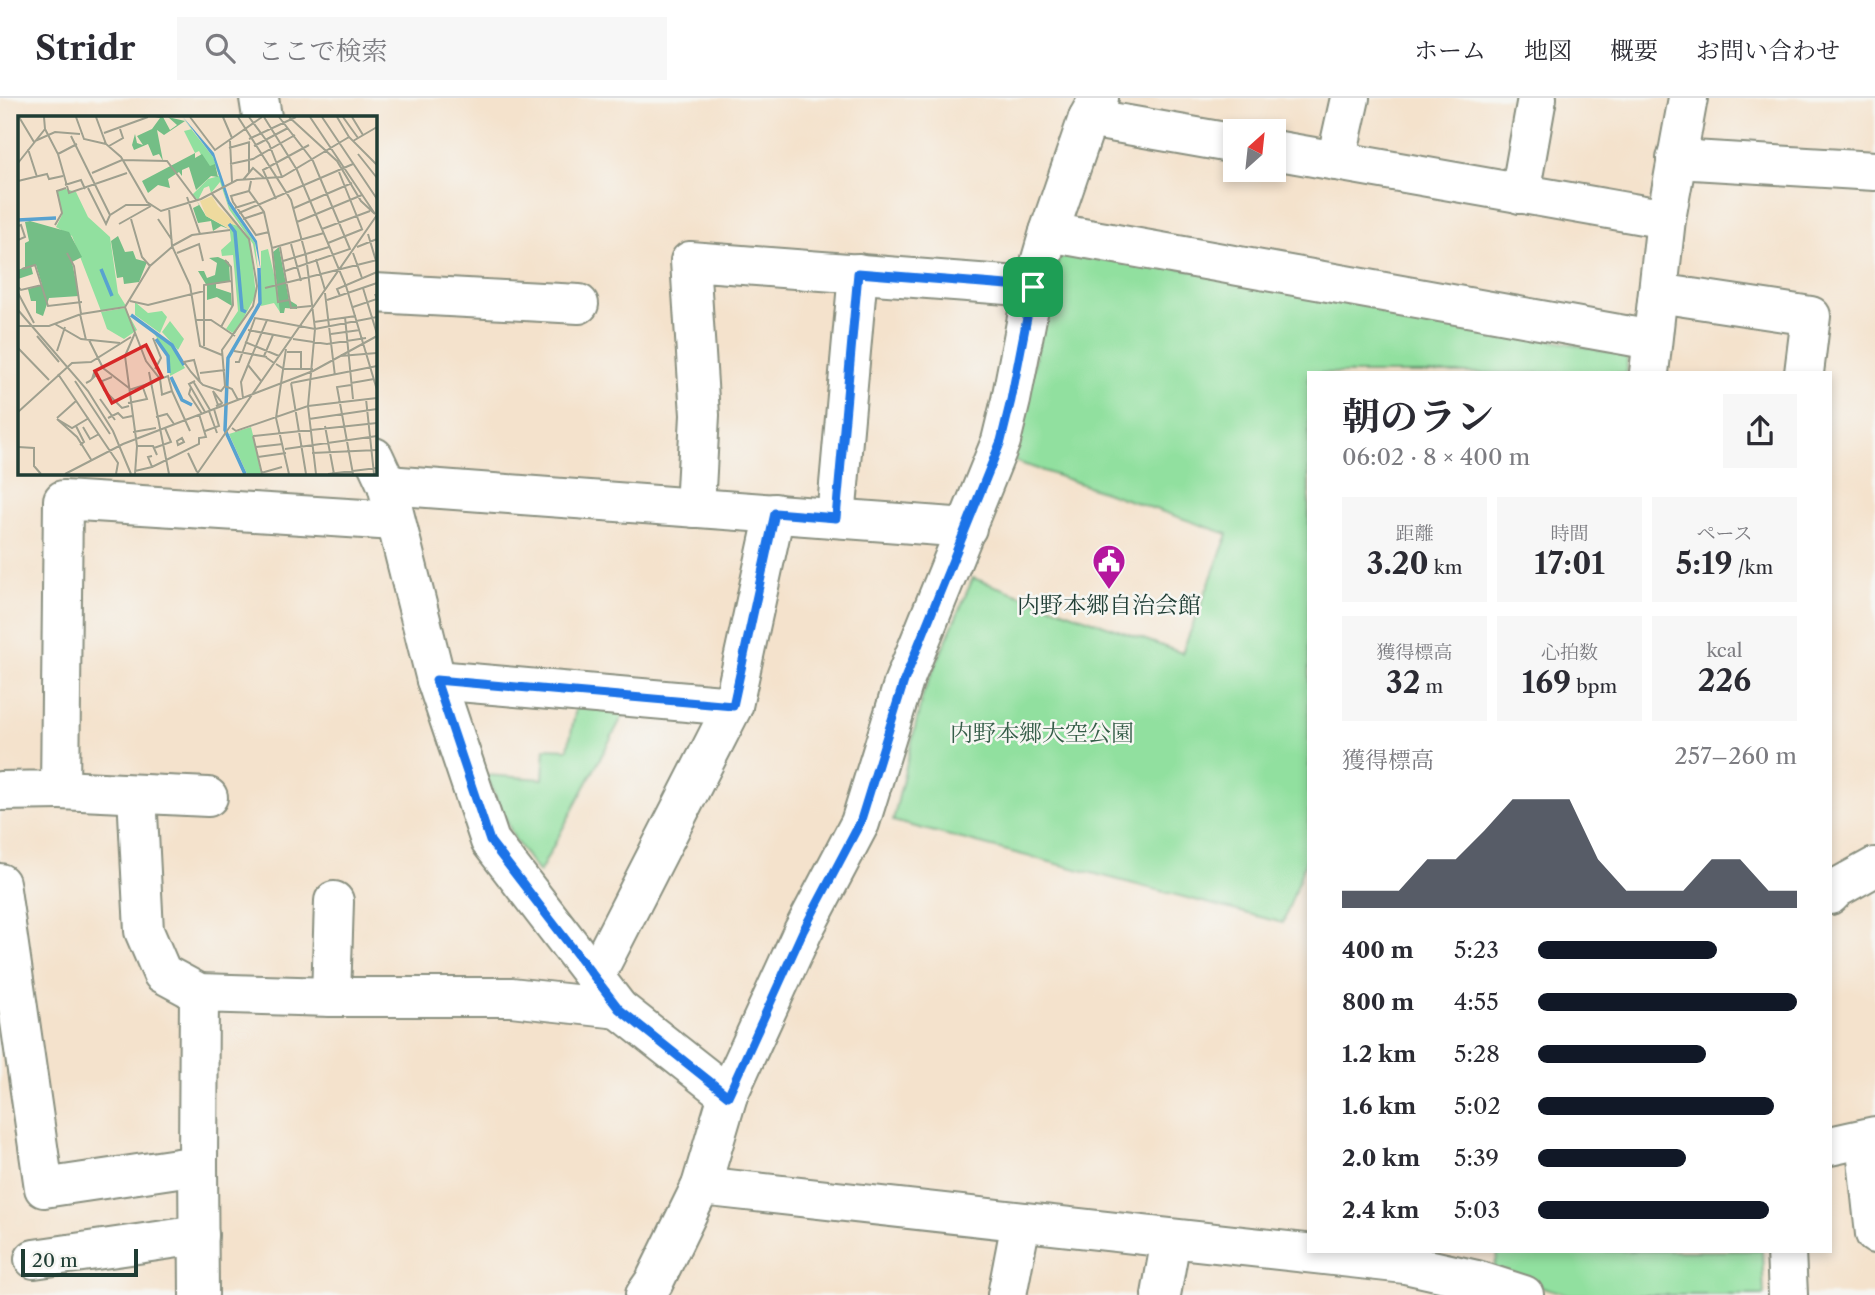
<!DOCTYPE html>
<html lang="ja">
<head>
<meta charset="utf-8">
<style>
	body { margin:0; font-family:"Libre Caslon Text","Noto Serif JP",serif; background:#f7f7f7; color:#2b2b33; height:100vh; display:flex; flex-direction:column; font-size:26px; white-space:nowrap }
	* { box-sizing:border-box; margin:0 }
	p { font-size:23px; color:#7c7c81 }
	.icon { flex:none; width:38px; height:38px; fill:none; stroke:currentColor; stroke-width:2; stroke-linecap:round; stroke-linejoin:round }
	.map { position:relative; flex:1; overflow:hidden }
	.sheet { position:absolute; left:1307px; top:273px; width:525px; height:882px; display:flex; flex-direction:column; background:#fff; border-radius:0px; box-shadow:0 4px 10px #0003 }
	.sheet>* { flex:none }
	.needle { width:46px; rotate:27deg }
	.fabs { position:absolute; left:1223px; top:21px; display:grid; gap:14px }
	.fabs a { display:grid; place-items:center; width:63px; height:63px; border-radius:0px; background:#fff; box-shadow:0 4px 10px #0003; font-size:35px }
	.scale { position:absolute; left:21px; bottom:18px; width:117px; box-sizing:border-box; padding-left:7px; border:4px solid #1f3d34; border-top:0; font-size:19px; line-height:24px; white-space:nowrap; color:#1f3d34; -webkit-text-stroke:5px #f6f6f2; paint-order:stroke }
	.pin { position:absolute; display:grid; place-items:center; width:60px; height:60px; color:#fff; margin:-30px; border-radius:14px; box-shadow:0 4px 10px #0006 }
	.round { display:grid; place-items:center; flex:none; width:74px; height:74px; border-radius:0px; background:#f7f7f7 }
	.headline { display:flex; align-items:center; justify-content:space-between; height:119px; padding:0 35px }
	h1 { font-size:38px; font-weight:700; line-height:52px }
	.stats { display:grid; grid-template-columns:repeat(3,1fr); gap:10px; height:119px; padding:7px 35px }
	.stats div { display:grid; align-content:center; border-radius:0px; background:#f7f7f7; text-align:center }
	.stats b { font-size:30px; font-weight:700 }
	.stats small { font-size:19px; font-weight:400 }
	.stats p { font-size:19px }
	.chart { height:196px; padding:14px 35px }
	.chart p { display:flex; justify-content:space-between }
	.chart svg { width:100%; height:126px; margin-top:7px; fill:#111827; opacity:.7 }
	ul { padding:0 35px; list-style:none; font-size:23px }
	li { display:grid; grid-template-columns:112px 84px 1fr; align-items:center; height:52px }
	li i { height:18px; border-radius:9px; background:#111827 }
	header { display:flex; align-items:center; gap:42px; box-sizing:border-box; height:98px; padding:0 35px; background:#fff; border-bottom:2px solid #e1e1e2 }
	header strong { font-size:33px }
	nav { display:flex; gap:38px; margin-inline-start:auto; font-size:24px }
	.search { width:490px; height:63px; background:#f7f7f7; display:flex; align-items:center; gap:18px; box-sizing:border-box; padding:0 24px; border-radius:0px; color:#7c7c81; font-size:26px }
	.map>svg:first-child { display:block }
	.green { fill:#91e09f; stroke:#588e6a; stroke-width:2 }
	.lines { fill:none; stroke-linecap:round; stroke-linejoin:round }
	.minor-casing { stroke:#8a9080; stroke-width:42 }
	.minor { stroke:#fff; stroke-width:38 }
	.route-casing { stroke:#fff; stroke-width:14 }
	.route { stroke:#1a73e8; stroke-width:9 }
	.labels { text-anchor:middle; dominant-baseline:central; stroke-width:5; stroke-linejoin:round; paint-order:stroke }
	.poi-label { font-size:23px; fill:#1f3d34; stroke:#f6f6f2 }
	.park-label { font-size:23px; fill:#365e49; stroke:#f6f6f2 }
	.inset-river { fill:none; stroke:#58a2d0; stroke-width:3.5 }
	.inset-road { fill:none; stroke:#9fa08f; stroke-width:2 }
	.view { fill:#d62828; fill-opacity:0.15; stroke:#d62828; stroke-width:3.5 }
	.inset-edge { fill:none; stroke:#1f3d34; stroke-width:3.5 }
</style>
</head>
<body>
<header>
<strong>Stridr</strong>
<div class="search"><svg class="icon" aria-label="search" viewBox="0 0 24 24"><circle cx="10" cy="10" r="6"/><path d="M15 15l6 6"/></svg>ここで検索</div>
<nav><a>ホーム</a><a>地図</a><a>概要</a><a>お問い合わせ</a></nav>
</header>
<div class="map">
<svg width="1875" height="1197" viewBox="0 0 1875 1197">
	<rect width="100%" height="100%" fill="#f6f6f2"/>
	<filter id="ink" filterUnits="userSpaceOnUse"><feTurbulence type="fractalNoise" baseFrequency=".0143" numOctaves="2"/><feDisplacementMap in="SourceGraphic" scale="14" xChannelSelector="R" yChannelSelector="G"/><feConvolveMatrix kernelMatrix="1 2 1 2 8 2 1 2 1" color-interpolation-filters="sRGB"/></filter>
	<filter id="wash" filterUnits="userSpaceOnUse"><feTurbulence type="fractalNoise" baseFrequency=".00686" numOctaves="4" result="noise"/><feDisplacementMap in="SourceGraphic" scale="28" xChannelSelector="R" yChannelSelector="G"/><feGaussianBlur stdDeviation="1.57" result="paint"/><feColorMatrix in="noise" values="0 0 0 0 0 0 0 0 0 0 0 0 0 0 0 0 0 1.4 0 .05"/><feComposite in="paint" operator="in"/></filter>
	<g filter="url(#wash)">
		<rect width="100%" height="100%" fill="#f4e2cc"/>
		<g class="green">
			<path d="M1062,147L1627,257V275H1309V754L1283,825L893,723L923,596L973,480L1182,555L1228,436L1011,362Z"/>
			<path d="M577,605L627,610L539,775L515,742L486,677L543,681L545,650L568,651Z"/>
			<path d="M1499,1153H1762L1764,1197H1568L1493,1173Z"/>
		</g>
	</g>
	<g filter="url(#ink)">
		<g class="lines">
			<defs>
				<g id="minor">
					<path d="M259,0L262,19"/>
					<path d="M1088,20L1236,46"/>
					<path d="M1274,52L1666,121"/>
					<path d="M1676,61L1875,73"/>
					<path d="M1336,63L1350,0"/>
					<path d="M1520,96L1537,0"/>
					<path d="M1049,134L1652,242"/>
					<path d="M374,195L579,206"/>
					<path d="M1658,195L1811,218L1804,275"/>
					<path d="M1649,275L1666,121L1688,0"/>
					<path d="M374,359L387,387L436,582L490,743L619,911L728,997"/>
					<path d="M387,387L967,430"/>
					<path d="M695,410L700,317L690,163L1033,189"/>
					<path d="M836,420L858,175"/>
					<path d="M436,582L733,608"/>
					<path d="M60,692L208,699"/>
					<path d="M0,693L60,692L63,402L395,423"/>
					<path d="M137,696L144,833L162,875L199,895"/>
					<path d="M0,785L44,1090L198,1067L199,1197"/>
					<path d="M1830,797L1837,790L1875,769"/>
					<path d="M594,880L733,608L775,415"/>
					<path d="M331,899L334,803"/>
					<path d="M1865,1041L1875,1136"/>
					<path d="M1830,1048L1875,1038"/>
					<path d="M198,1067L199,895L331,899H511L619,911"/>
					<path d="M701,1088L1405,1166L1477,1182L1524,1197"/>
					<path d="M1786,1153L1788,1197"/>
					<path d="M34,1161L199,1137"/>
					<path d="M645,1197L654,1184L701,1088L728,997L803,833L860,725L904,583L1001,343L1011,302L1033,189L1049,134L1088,20L1099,0"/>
					<path d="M1007,1197L1021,1124"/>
					<path d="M1161,1197L1171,1141"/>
				</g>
			</defs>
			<use href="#minor" class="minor-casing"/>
			<use href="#minor" class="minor"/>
		</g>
	</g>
	<g class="lines" filter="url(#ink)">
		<defs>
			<path id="route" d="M858,175L1033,189L1011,302L1001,343L904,583L860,725L803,833L728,998L619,911L490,743L436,582L733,608L775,415L836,420Z"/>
		</defs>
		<use href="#route" class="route-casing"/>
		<use href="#route" class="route"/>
	</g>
	<defs>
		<symbol id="civic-pin" viewBox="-11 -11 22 30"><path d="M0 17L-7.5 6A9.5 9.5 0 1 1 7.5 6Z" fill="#b5179e" stroke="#f6f6f2"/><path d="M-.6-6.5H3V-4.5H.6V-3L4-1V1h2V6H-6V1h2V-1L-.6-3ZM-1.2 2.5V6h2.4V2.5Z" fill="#fff"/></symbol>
	</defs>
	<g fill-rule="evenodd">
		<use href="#civic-pin" x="1090" y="444" width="38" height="52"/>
	</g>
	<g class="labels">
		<g class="poi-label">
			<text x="1109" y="507">内野本郷自治会館</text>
		</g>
		<g class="park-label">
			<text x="1042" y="635">内野本郷大空公園</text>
		</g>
	</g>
	<g transform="translate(18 18)">
		<rect width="359" height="359" fill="#f4e2cc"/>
		<path d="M164,1L195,41L201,57L210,88L237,127L240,156L235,128L211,93L202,66L193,77L191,70L186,72L180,84L174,79L190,63L201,60L197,49L190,52L181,35L177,37L166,15L174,13ZM48,73L58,76L70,101L92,121L100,177L108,190L83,195L54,120L38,111L44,99L39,75ZM211,107L220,110L232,125L238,179L217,218L208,213L220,195L215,139L204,140L203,134L213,125ZM250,133L264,192L262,196L256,187L243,190V135ZM117,186L130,197L144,195L149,201L142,217L117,199ZM107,192L119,214L106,223L89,213L83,196ZM152,205L166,223L160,234L144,216ZM136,217L154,230L167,252L152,260L150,240ZM233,311L238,331L243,358H229L211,318Z" fill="#91e09f"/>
		<path d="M137,1H145L152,14L159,9L150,1L167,5L146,19L139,14L145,45L141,38L135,40L130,28L116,34L114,29L117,18L119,27L125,29L119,20L134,13L142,2ZM177,37V42L184,38L192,50L197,48L200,61L193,60L178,74L171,51L164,54V60L161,56L150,63L152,72L140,69L130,77L124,65ZM179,85L188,100L211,113L203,110L195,115L193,105L180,107L175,92L181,89ZM12,105L51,116L64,141L54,146L61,180L31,182L25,200L18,197V185H13L10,173L24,169L18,149L13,150L15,158L0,163V154L7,151V127L11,125L7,106ZM100,120L107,136L115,135L118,143L129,146L121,166L106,168L105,161L99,162L93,125ZM261,131L271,184L279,189V193L267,192L266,197H262L255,136ZM200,141L211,146L212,165L198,168V172L213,177L214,190L199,181L189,184V170L180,155H186L189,162L197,159L199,147L191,142Z" fill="#74be86"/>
		<path d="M194,80L200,90L220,110L211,107L212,113L188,100L182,85Z" fill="#eeda9e"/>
		<path d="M165,1L196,37L212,85L239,125L243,156L237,127L210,88L195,41Z" fill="#58a2d0"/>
		<path class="inset-river" d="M0,104L38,102M211,108L217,116L224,194L228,196M83,153L94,180M113,199L154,229L166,249M138,223L150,240L151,257M153,261L164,284L174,289M227,358L207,314L210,242L242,187L241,152"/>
		<path class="inset-road" d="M1,1L16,26M58,1L66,23L88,28M78,1L88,28L103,41L129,86L143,95L183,83L219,64L264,61L331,21M172,1L197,34L244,1M205,1L214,22M220,1L273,84L288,140L297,213L290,290L298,358M231,1L251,28L264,61M246,1L279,54L328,170L359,274M261,1L295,45L332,133L267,155M271,1L319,45L343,85L357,98L292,1M304,1L359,83M319,1L331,21L359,49M325,1L340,22M334,1L345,19M27,13L40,38L51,77L109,57M86,17L130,1M53,20L92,99L108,89H132M231,23L278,1M17,25L37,16L62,18M212,25L214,66M335,25L359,11M91,30L105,22L102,13M236,30L270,12M211,32L232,26M10,33L19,61M40,38L59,28M340,38L359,62M0,47L27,13L26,1M212,48L235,43L277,19M231,56V26M321,56L344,113M74,57L104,44L149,45L179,85M225,64L235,52L246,62M0,65L29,58L31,63L45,60M233,65L231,75L246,96L254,132L306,117M47,69L63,64L67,73M70,72L88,108L92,99M231,75L213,80L215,86L238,119L251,116M194,78L231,123L239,170L235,190L204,234L207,270M169,81L182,118M258,83L245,54L291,29M151,92L154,130L172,169L182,230L204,239M217,92L239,85M276,92L334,67M221,97L335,48M113,103L124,141L132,150M140,103L154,124M225,103L246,96M279,106L344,79M101,108L133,90M37,109L44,97L39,75L48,72M0,110L3,109L7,121L0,124M304,113L352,95M350,118L358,145M310,127L345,113M273,128L283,165M154,130L174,119L212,114M262,131L273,192L293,190M339,131L359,123M254,132L260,186L271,184M49,137L56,150L63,198M159,137L181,128L185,145M335,137L344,162M298,143L307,174M265,145L311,131M4,153L17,149L30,190L64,186M0,171L3,174L24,169M247,172L359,144M345,172L359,218M186,175V169L213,165M0,177L16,207M307,177L317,260M322,180L319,173L359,156M309,184L359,167M112,185L130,189L186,175V230M107,191L128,245L142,263L144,278M335,191L359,183L357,178M0,194L70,275L95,315L113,358M62,198L68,224M327,201L335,283M178,204H193L217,220M249,204L297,213L359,201M296,206L338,200M37,208L63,223L102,227M0,210H31L63,198L107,191L132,150L155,130M203,211L215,189L213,151L207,144M230,214L273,222M313,218L342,214M255,219L246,240L256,247M19,220L41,246M135,222L143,242L137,253M275,223L309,228L348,222M71,224L85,252L111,272M227,226L261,240M0,232L31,264M268,233L258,302L271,358M39,235L47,211M216,235L249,241M269,236H283V253M322,240L359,237M217,246H221L237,202L249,204L230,249M258,248L266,253H295M131,256L151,358M182,257L207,254M40,258L100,347L98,358M94,261L84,265L86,274L104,292L111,290M142,263L150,260L154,275M57,265L92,318M175,265L192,294M177,265L171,268L187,296M182,266L176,244L166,246L173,256L182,266L185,269L203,275L207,270L214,273L220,284M68,267L72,265L77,260L76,257L74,263M273,267L288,358M273,267L359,250M333,267L356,263M333,269L319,271L335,358M173,271L171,278L184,298M111,274L136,266M143,279L154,275L172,315M225,282L223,266L230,249L243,265M82,283L97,304M348,283L356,358M110,287L129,283L124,269M198,290L200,289L203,288L204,287L195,275L200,289M191,295L199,317M0,296L54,247L73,246L113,221M138,301L149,298L156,308M39,302L58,285M90,302L100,297L105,302L114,300M39,303L59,321L74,345M39,303L54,312L71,302M291,303L359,293M58,310L66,326L62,329M307,310L316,358M65,311L72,323L81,318M214,312L218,315L290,290L359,282M187,315L201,310L196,293M115,316L138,312M235,320L359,307M235,320L244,358M164,322L166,326L160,329L159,325ZM119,330H135L139,339M0,331L16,332V350L23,358M238,331L265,328M136,332L153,326L147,312M267,333L359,320M170,337L179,356M294,337L359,334M240,341L268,337M134,351L181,328V322L188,321L181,298M117,355L134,351L130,341L134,340M243,357L264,351M47,358L105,328L295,255L359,220M117,358L119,330L107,240L117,217M179,358L359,99M310,358L359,352"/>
		<path class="view" d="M128,229L144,261L94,287L77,255Z"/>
		<rect width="359" height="359" class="inset-edge"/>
	</g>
</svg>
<div class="fabs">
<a><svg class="needle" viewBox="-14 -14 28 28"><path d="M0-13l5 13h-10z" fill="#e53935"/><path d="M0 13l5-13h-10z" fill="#7c7c81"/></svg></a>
</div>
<div class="scale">20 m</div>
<div class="pin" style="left:1033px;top:189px;background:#1e9e55"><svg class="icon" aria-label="arrive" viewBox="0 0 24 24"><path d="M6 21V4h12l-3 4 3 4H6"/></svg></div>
<section class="sheet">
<div class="headline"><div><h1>朝のラン</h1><p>06:02 · 8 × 400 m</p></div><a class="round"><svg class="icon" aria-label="share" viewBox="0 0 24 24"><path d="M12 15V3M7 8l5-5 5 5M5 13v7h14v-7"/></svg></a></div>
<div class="stats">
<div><p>距離</p><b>3.20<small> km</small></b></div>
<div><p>時間</p><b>17:01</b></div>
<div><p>ペース</p><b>5:19<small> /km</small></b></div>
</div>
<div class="stats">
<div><p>獲得標高</p><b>32<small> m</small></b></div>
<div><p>心拍数</p><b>169<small> bpm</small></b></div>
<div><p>kcal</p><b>226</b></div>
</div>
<div class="chart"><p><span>獲得標高</span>257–260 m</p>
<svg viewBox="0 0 160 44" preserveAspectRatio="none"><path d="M0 44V38L10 38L20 38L30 27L40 27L50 17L60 6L70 6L80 6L90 27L100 38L110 38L120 38L130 27L140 27L150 38L160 38V44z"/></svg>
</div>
<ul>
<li><b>400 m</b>5:23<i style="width:69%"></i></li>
<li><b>800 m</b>4:55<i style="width:100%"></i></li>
<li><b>1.2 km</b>5:28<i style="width:65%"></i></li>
<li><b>1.6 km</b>5:02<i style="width:91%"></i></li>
<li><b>2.0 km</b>5:39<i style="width:57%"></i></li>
<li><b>2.4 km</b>5:03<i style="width:89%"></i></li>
</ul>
</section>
</div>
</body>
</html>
